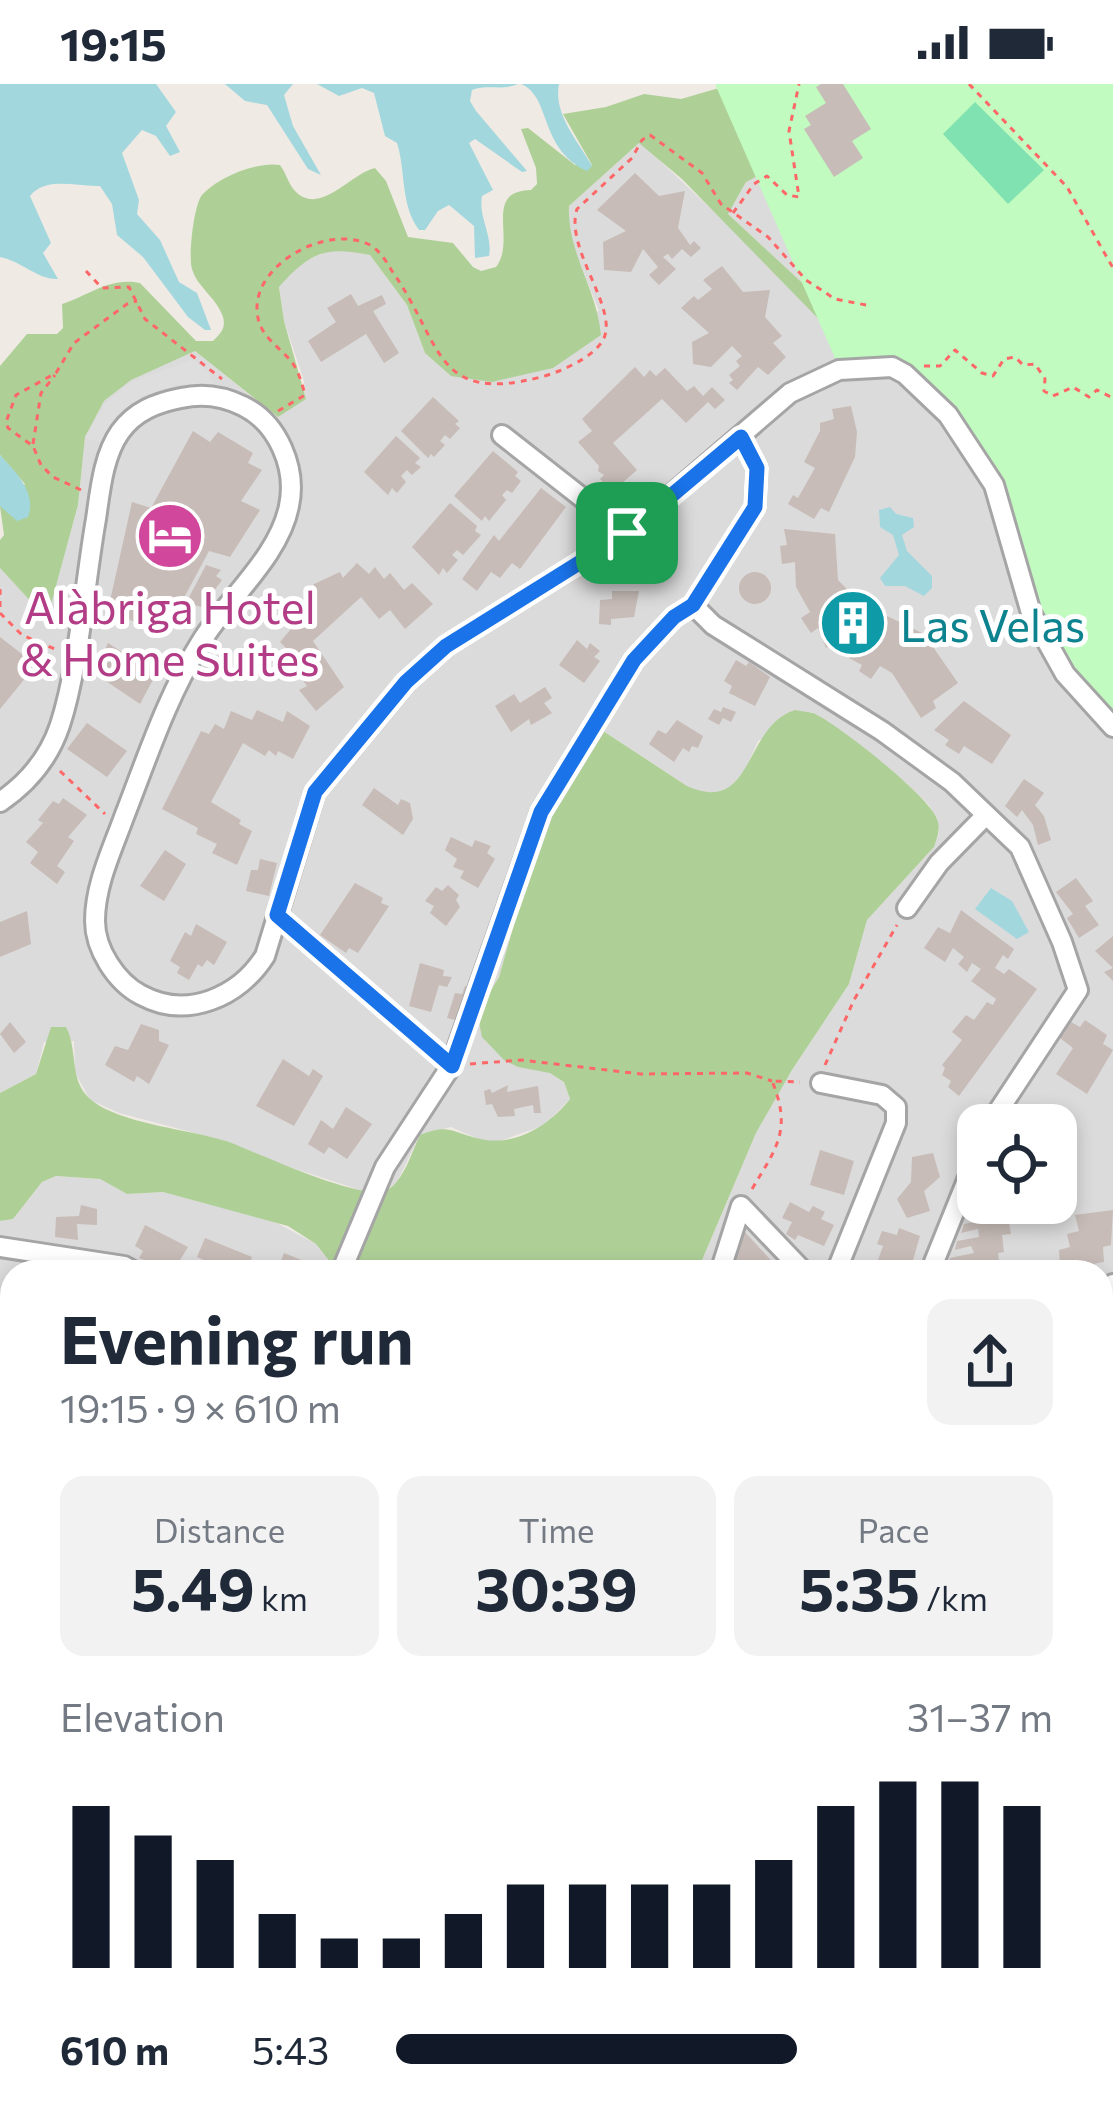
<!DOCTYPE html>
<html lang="en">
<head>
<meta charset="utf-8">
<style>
	body { margin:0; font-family:Commissioner,sans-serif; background:#f2f2f3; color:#1f2937; height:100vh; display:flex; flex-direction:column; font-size:45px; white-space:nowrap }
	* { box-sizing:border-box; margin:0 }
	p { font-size:39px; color:#747a83 }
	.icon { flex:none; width:66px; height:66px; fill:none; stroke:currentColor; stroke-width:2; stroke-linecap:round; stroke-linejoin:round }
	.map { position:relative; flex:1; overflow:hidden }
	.side { position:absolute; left:0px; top:1176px; width:1113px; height:861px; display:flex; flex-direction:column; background:#fff; border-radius:36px 36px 0 0; box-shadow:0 6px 18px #0003 }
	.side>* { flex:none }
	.tools { position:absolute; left:957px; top:1020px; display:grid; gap:24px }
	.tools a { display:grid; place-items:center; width:120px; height:120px; border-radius:24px; background:#fff; box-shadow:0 6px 18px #0003; font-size:60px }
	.pin { position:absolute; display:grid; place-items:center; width:102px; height:102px; color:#fff; margin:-51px; border-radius:24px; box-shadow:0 6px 18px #0006 }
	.round { display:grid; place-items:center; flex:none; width:126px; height:126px; border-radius:24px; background:#f2f2f3 }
	.headline { display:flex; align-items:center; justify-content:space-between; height:204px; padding:0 60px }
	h1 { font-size:66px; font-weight:700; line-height:90px }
	.metrics { display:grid; grid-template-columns:repeat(3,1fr); gap:18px; height:204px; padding:12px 60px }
	.metrics div { display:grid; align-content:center; border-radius:24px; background:#f2f2f3; text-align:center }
	.metrics b { font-size:60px; font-weight:700 }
	.metrics small { font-size:33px; font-weight:400 }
	.metrics p { font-size:33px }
	.chart { height:336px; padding:24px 60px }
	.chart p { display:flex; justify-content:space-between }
	.chart svg { width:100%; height:216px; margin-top:12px; stroke:#111827; stroke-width:6 }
	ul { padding:0 60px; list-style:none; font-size:39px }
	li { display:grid; grid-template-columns:192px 144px 1fr; align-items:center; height:90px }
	li i { height:30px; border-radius:15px; background:#111827 }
	.status { display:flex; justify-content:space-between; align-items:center; height:84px; padding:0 60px; background:#fff; direction:ltr }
	.status svg { height:33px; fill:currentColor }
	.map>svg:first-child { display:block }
	.residential { fill:#dcdbdb; fill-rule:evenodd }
	.grass { fill:#d0eba8 }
	.forest { fill:#aed097 }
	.park { fill:#c1fbc0 }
	.pitch { fill:#80e1b1 }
	.parking { fill:#dedede }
	.water { fill:#a3d7de }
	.building { fill:#c7bcb7 }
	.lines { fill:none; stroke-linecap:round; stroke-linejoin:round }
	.street-casing { stroke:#a5a5a5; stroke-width:24 }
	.secondary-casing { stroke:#787902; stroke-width:33 }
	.path { stroke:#fe6767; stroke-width:3; stroke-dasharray:6 6; stroke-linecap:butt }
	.street { stroke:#fff; stroke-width:18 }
	.secondary { stroke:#fbf7b6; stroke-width:27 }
	.route-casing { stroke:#fff; stroke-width:24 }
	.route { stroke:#1a73e8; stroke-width:15 }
	.labels { text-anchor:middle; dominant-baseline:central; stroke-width:10; stroke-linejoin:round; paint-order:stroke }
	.hotel-label { font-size:45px; fill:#b23c85; stroke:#fff }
	.culture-label { font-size:45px; fill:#0d838f; stroke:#fff; text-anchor:start }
</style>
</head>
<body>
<div class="status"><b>19:15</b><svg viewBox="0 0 49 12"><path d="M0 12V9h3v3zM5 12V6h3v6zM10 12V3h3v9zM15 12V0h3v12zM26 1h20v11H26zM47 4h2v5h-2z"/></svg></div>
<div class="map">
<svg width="1113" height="2036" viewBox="0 0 1113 2036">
	<rect width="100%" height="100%" fill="#f0eae4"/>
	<g class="residential">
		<path d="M792,47L1113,623V1236L1101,1254V1188H697L756,1049L792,986L849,900L867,836L934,763L939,749L937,734L928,720L905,698L811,628L758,657L744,689L734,701L718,709L701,708L687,702L597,643L540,749L499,893L482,921L479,938L564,998L570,1015L545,1041L497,1058L481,1056L451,1043L420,1051L397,1098L384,1108H366L271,1077L225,1057L119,1029L90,1016L75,988L74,957L44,958L36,990L0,1009V484L47,534L78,421L85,353L104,317L130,296L195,267L277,333L305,315L304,297L284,237L279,202L301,178L335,164L370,171L407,221L425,269L599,227L568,149L569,122L640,58L724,137L811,207L728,130L746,98L770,85ZM978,1041H1056V1119H978Z"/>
		<path d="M56,1092L100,1095L127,1110L163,1108L273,1137L316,1160L338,1188H12V2025H1101V1667L1113,1676V2036H0V1137L13,1135L42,1098Z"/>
	</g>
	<path class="grass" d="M585,2025H754L760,2036H569Z"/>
	<g class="forest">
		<path d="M719,4L770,86L746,98L728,130L811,207L841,258L682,95L639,59L569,122C567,168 597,205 601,251L553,284L492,298L451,292L425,269L407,221L370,171C325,162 310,168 279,203L284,237L306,315L278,333L195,267L131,296L104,317L85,353L78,421L47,535L0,484V456L4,451L0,422L25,400L0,371V282L27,250H57L63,244L62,220C91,211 108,193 140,199L196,257H213C221,249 226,244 223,233C217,214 197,203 192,185C188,173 194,120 202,111C218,93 258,77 280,81C286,89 289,101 295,107C320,133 351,89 375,84L386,97L408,153L453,159L473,183L481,187L496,183C517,156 482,107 531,106L537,100L536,84L521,45L528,44L575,81H592L563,30L606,23L644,10L681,15Z"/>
		<path d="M795,626C800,627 809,628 813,629C837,639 930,713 937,735C941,745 937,754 934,763L867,836L849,900L792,986L756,1049L697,1188H338L316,1160L288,1142L163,1108L127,1110L100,1095L56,1092L42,1098L13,1135L0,1137V1009L36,990L51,943H66C78,965 69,994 88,1013C115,1040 191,1045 229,1058C258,1069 361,1118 387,1106C404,1097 412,1067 420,1051C449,1040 449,1047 476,1054C513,1064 548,1043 570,1015L564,998L550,989L518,983L504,976L482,953L479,938L482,921L499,893L540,749L597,643L687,702C755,732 742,643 795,626Z"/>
		<path d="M1113,1236V1340L1101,1342V1254Z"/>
		<path d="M1113,1434V1676L1101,1667V1469Z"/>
	</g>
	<g class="park">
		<path d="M715,0H1113V632L1070,586L1037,524L1001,405L901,279L835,274Z"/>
		<path d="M12,1233V1577L0,1574V1272Z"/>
	</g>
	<path class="pitch" d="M975,18L1044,86L1008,120L943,50Z"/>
	<path class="parking" d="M193,275L209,289L213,300L177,301L143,312L112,338L101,359L85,353L106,319L130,299Z"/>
	<g class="water">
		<path d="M0,0H156L176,28L166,42L180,68L170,72L156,52L142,46L122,69L139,116L137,130L160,156L179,198L197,209L211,246H205L188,233L143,173L117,151L112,120L100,102C76,103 46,92 30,112L51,159L43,169L58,195C38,196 21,177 0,173Z"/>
		<path d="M225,0H293L284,11L293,42L321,91L308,85L267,21L245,17Z"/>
		<path d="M317,0H518C501,7 488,0 472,6L470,17L476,27L527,87L522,88L475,55L469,59L493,106L482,112C478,133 493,151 489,172L475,174L474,142L449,121L438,127L425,146H419C400,120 406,87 397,59L385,52L374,9L362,4L339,12Z"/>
		<path d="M521,0H559C553,30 578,57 592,82L587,87C538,64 552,13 521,0Z"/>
		<path d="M0,371C16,389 37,408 28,433L17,437L0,422Z"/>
		<path d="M890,423L896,430L913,434L914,443L902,451L907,467L932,492V504L924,512L905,502H885L880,494L899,471L893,451L880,443L879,426Z"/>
		<path d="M991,804L1012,817L1029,848L1017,855L975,825Z"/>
	</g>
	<g class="building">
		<path d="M821,0H843L871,45L852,57L863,74L834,93L804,45L811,41L805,32L826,19L816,3Z"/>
		<path d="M635,89L659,112L685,107L678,144L690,161L694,157L701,164L691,173L682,165L672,175L668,170L663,173L676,185L659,201L649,191L658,183L643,165L631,188L604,186L603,158L626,147L597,126Z"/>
		<path d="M722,182L743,208L770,206L765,233L782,252L773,259L786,273L768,291L758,283L737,306L729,299L733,296L729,291L740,282L736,277L742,272L732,262L711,283L693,280L692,258L709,249L681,224L694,212L698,216L712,205L703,196Z"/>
		<path d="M351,210L358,222L382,211L386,220L373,227L399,269L384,279L366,250L321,278L308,257L336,238L327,224Z"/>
		<path d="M635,283L644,293L650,286L656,292L665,284L687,307L694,302L703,312L712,303L725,316L715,325L708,318L686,339L662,315L613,359L637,386L612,408L600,395L604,391L598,387L599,382L578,358L592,347L582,335Z"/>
		<path d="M433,313L459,337L455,340L460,344L450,355L445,351L440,357L445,361L434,373L431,370L428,374L401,347Z"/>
		<path d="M851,322L857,348L855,373L829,428L821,424L814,435L788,420L793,411L798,414L815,384L804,378L820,347V339L834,335L832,325Z"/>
		<path d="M193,347L210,358L218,348L253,369L248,379L262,386L241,417L260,426L230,473L209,467L164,551L108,526L132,418L151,424Z"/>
		<path d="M396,352L420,374L415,379L421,383L412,391L407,386L401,392L406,398L397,409L392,404L388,411L364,388Z"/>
		<path d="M493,367L518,388L515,392L521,397L512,409L507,406L502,411L506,416L489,437L485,432L482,437L454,412Z"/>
		<path d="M541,404L566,423L520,485L512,479L500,494L491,488L477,507L462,495L494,451L499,457Z"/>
		<path d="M450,419L477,442L475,447L481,451L463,471L457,466L452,471L458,476L447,489L443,484L439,491L412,463Z"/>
		<path d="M784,445L835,450L838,496L851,509L857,506L881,529L924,550L958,599L933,617L936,624L921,634L892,589L880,582L871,595L859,587L862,581L849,574L861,555L844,550L826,564L818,544L811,549L801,534L810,528L796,503L795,478L782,480L780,462L787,461Z"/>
		<path d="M357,479L369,490L375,483L384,495L390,489L404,506L412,499L433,520L405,545L390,526L379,535L361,513L313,557L344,603L316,627L299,606L307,602L294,584L300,578L280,558L296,539L290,532L314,500L340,488L343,494Z"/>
		<path d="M206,481L221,486L216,492L222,496L202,523L186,519Z"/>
		<circle cx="755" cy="504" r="16"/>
		<path d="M612,507H639L634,533L611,535V541L599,540L600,516L612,515Z"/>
		<path d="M0,553L36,581L0,625Z"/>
		<path d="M577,556L587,565L590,559L600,567L594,573L600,577L584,599L559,581Z"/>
		<path d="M108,559L156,590L140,620L94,589Z"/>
		<path d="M736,576L746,582L749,578L770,593L755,622L729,609L732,602L724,597Z"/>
		<path d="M545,603L552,614L544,619L552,629L531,641L529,635L511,648L495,622L514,610L520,619Z"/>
		<path d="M964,617L1011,651L992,680L964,662L959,670L945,661L949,656L934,646Z"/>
		<path d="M723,623L736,628L731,638L723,634L719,641L708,635L714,625L721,628Z"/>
		<path d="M257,626L283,638L287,627L310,642L293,675L278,667L276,672L269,666L265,672L243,659L211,718L241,736L239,740L252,747L237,781L212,769L217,760L196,750L198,744L162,725L201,647L209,650L215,640L224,645L231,627L252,636Z"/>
		<path d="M677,636L703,652L698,664L692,662L689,668L683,664L674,678L649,660L658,646L666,650Z"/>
		<path d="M87,639L127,667L107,693L67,665Z"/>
		<path d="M1024,695L1044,709L1035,721L1044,732L1051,756L1038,761L1033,741L1022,726L1017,733L1005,722Z"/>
		<path d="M374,704L398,721L401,715L410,719L413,735L403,751L362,721Z"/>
		<path d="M63,714L87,731L68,753L74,757L57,782L65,788L57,800L30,779L38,768L26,758L43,739L38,736L53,717L59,720Z"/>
		<path d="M451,753L472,763L475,756L491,762L487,769L495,775L478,804L460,794L464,787L453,783L457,775L445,766Z"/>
		<path d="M165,766L186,780L164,817L140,802Z"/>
		<path d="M260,775L277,779L269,812L246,807L251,786H258Z"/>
		<path d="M1076,794L1093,817L1085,822L1099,841L1079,854L1067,834L1073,830L1056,808Z"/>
		<path d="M355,799L383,814L381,819L389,822L358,869L349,864L346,869L320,851Z"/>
		<path d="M448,801L459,811L456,816L460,823L446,842L430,829L434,822L425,817L436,803L442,807Z"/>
		<path d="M961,826L1014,865L1008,875L1003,871L995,884L1004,890L1009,885L1037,905L959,1012L948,1003L951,997L942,991L945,984L942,981L962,956L952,948L966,931L974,936L987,918L993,921L996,915L971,897L981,885L972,879L967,888L958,880L964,873L953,864L945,878L924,864L938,843L950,849Z"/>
		<path d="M27,827L31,860L0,873V838Z"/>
		<path d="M196,840L227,858L214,881L207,876L202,883L198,880L189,896L177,889L180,883L170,877L185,848L191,852Z"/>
		<path d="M1113,852V897L1104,888L1113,884L1095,867Z"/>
		<path d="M420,879L444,886L443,892L452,893L447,903L439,901L431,928L409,922Z"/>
		<path d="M465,902L471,903L459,937L447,934L455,909L462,910Z"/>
		<path d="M1085,936L1107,951L1103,960L1113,966L1087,1010L1056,990L1073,964L1060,954L1071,938L1080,943Z"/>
		<path d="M10,938L26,958L14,969L0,950Z"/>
		<path d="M141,940L159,946V957L169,961L149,1000L137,992L134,998L105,981L115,962L128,966Z"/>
		<path d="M283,975L309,992L313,985L323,992L294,1042L256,1022Z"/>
		<path d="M508,1001L507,1008L538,1002L541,1029H534L533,1021L514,1025L515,1032L498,1033L492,1020L486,1021L484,1007L490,1005L492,1009Z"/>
		<path d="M1024,1021L1048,1033L1047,1041H1015Z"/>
		<path d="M346,1023L372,1040L347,1075L329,1063L324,1070L308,1060L321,1036L333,1045Z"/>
		<path d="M820,1066L854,1077L844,1111L810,1101Z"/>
		<path d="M933,1069L940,1093L924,1107L930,1127L907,1134L897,1115L911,1098L912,1073Z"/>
		<path d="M790,1118L809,1128L813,1122L825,1128L821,1135L834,1141L824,1162L798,1151L795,1156L786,1150L792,1138L782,1134Z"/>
		<path d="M989,1119H1018L1020,1130L1008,1134L1011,1150L1002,1151L1004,1168L998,1169L1000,1186L965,1188L964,1179L947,1182L950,1174L974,1169L971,1162L955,1166L957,1157L979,1153L978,1145L961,1149L964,1140L987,1135L985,1128L968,1129L970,1123Z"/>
		<path d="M81,1121L97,1125V1141L77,1140L78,1156L55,1153L56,1133L79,1132Z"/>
		<path d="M1113,1126L1111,1161L1103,1163L1104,1178L1093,1180L1094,1188H1052V1181H1060L1059,1166L1070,1163L1067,1150L1079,1147L1075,1131Z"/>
		<path d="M145,1141L188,1163L180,1176L188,1181L185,1188H167L170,1182L160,1176L157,1181L139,1174L143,1167L135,1162Z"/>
		<path d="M899,1144L920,1152L910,1186L878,1176L883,1162L877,1160L882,1147L897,1151Z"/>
		<path d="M742,1147H744L779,1185L728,1188Z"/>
		<path d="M205,1154L252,1173L246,1188H229L197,1173Z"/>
		<path d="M284,1169L304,1177L300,1188H277Z"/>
		<path d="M1113,1363V1413L1101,1414V1365Z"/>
		<path d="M0,1698L7,1707L12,1704V1742L0,1751Z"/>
		<path d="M1101,1780L1113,1785V1817L1109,1824L1105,1821L1108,1811L1101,1808Z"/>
		<path d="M1113,1888V1980L1101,1975V1935L1107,1938L1112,1925L1101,1922V1917Z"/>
		<path d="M0,1942L12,1946V1971L0,1967Z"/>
		<path d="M0,2013L26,2031L23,2036H0Z"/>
		<path d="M190,2025H229L220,2036H203Z"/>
		<path d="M795,2025H873L879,2036H800Z"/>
		<path d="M946,2025H1051L1047,2036H941Z"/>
	</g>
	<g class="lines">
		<defs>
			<g id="street">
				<path d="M502,351L627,449"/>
				<path d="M693,521L713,541L882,647L952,698L1020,763L1062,858L1078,906L989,1041"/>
				<path d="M0,718C28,699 49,674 60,641C79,583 85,497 96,435C100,408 103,372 120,348C135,327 156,319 181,314C203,309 223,312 243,322C278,339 297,384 289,422C279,473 227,515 201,558C167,612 147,674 124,733C112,766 95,801 95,837C95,865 116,898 141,911C187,936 239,913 265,872L315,708L407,597L446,562L627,449L790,309L839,286L892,283L905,290L948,331L994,401L1031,529L1065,590L1113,643"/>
				<path d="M907,824L939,779L986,731"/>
				<path d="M821,999L882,1011L896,1023V1039L836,1188"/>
				<path d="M0,1163L124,1182L135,1188"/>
				<path d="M341,1188L385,1083L451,982L541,728L634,576L674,533L693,521L755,423L757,384L741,353"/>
				<path d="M720,1188L741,1122L804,1188"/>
				<path d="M930,1188L978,1069"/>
				<path d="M1101,1226L1113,1200"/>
				<path d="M0,1541L12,1551"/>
				<path d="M0,1656H12"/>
				<path d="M1101,1771L1113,1776"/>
				<path d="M0,1828L12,1802"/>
				<path d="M0,1846L12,1849"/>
				<path d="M0,1993L12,1997"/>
				<path d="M59,2025L74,2036"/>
				<path d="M277,2025L285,2032"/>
				<path d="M439,2025L449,2036"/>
				<path d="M779,2025L784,2036"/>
				<path d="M890,2025L896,2036"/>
				<path d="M1099,2036L1113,2003"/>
			</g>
			<g id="secondary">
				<path d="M0,1597L12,1598"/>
				<path d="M1101,1991L1113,1995"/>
			</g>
		</defs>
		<use href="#street" class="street-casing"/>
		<use href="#secondary" class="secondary-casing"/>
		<g class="path">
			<path d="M969,0L1067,103L1113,184"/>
			<path d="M733,129L754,100L767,92L787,111L799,113L789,47L799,0"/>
			<path d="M86,187L102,204L129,203L145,235L222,295"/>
			<path d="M924,282H940L955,266L982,289L993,292L1004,275L1015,273L1023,281L1035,280L1045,295L1044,307L1053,312L1073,303L1089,313L1097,306L1113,314"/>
			<path d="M278,327L305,311C302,299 298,286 291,277C280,264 261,252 258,234C247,183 325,140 368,160C379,165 386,177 392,187C443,259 433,321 541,293C560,288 593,274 603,256C620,226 564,165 577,125L632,74L642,56L650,51L702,89L721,120L768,153L806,196L835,215L871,222"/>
			<path d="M33,360L41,309L55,291"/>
			<path d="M81,406L53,393L41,381L33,362L8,344L6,338L16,311L56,289L74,259L127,220L137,217"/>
			<path d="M0,505V529L22,551L57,566"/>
			<path d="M60,687L105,730"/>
			<path d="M293,845L436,968"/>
			<path d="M470,980L521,976L641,990L747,989L772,997"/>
			<path d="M825,981L854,916L897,841"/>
			<path d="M752,1105C777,1063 792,1046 772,997L800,998"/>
			<path d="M731,2036L735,2025"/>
		</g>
		<use href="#street" class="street"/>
		<use href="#secondary" class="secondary"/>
	</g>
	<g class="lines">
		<defs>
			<path id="route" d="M741,353L757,384L755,423L693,521L674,533L634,576L541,728L452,982L277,831L315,708L406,598L446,562L627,449Z"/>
		</defs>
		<use href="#route" class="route-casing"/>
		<use href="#route" class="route"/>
	</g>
	<defs>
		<symbol id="hotel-disc" viewBox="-11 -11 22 22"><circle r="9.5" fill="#d1479c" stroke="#fff"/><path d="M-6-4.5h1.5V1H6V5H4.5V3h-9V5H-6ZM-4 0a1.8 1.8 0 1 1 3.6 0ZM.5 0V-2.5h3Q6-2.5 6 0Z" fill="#fff"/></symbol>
		<symbol id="building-disc" viewBox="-11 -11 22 22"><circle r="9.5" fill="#0f9aa8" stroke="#fff"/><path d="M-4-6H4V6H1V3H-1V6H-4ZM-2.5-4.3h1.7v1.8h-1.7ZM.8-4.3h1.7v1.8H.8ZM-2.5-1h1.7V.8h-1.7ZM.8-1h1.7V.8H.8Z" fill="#fff"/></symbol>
	</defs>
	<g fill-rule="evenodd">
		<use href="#hotel-disc" x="132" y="414" width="76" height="76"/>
		<use href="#building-disc" x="815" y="501" width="76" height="76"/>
	</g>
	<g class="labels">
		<g class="hotel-label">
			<text x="170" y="521">Alàbriga Hotel<tspan x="170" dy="52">&amp; Home Suites</tspan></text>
		</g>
		<g class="culture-label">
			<text x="900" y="539">Las Velas</text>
		</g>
	</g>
</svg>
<div class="tools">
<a><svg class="icon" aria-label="locate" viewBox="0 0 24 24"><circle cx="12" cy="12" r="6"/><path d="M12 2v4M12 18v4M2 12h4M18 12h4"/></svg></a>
</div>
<div class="pin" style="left:627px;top:449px;background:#1e9e55"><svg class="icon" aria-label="arrive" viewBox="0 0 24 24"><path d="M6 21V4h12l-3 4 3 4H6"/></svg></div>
<section class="side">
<div class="headline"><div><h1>Evening run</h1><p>19:15 · 9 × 610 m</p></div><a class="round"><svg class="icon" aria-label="share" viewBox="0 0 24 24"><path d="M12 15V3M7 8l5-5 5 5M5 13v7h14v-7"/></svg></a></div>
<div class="metrics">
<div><p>Distance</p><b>5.49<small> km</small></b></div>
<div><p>Time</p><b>30:39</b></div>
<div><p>Pace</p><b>5:35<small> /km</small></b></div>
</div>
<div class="chart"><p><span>Elevation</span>31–37 m</p>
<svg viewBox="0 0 160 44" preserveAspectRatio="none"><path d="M5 44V11M15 44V17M25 44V22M35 44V33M45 44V38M55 44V38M65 44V33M75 44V27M85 44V27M95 44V27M105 44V27M115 44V22M125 44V11M135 44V6M145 44V6M155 44V11"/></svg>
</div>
<ul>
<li><b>610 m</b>5:43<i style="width:61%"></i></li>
</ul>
</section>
</div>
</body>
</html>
